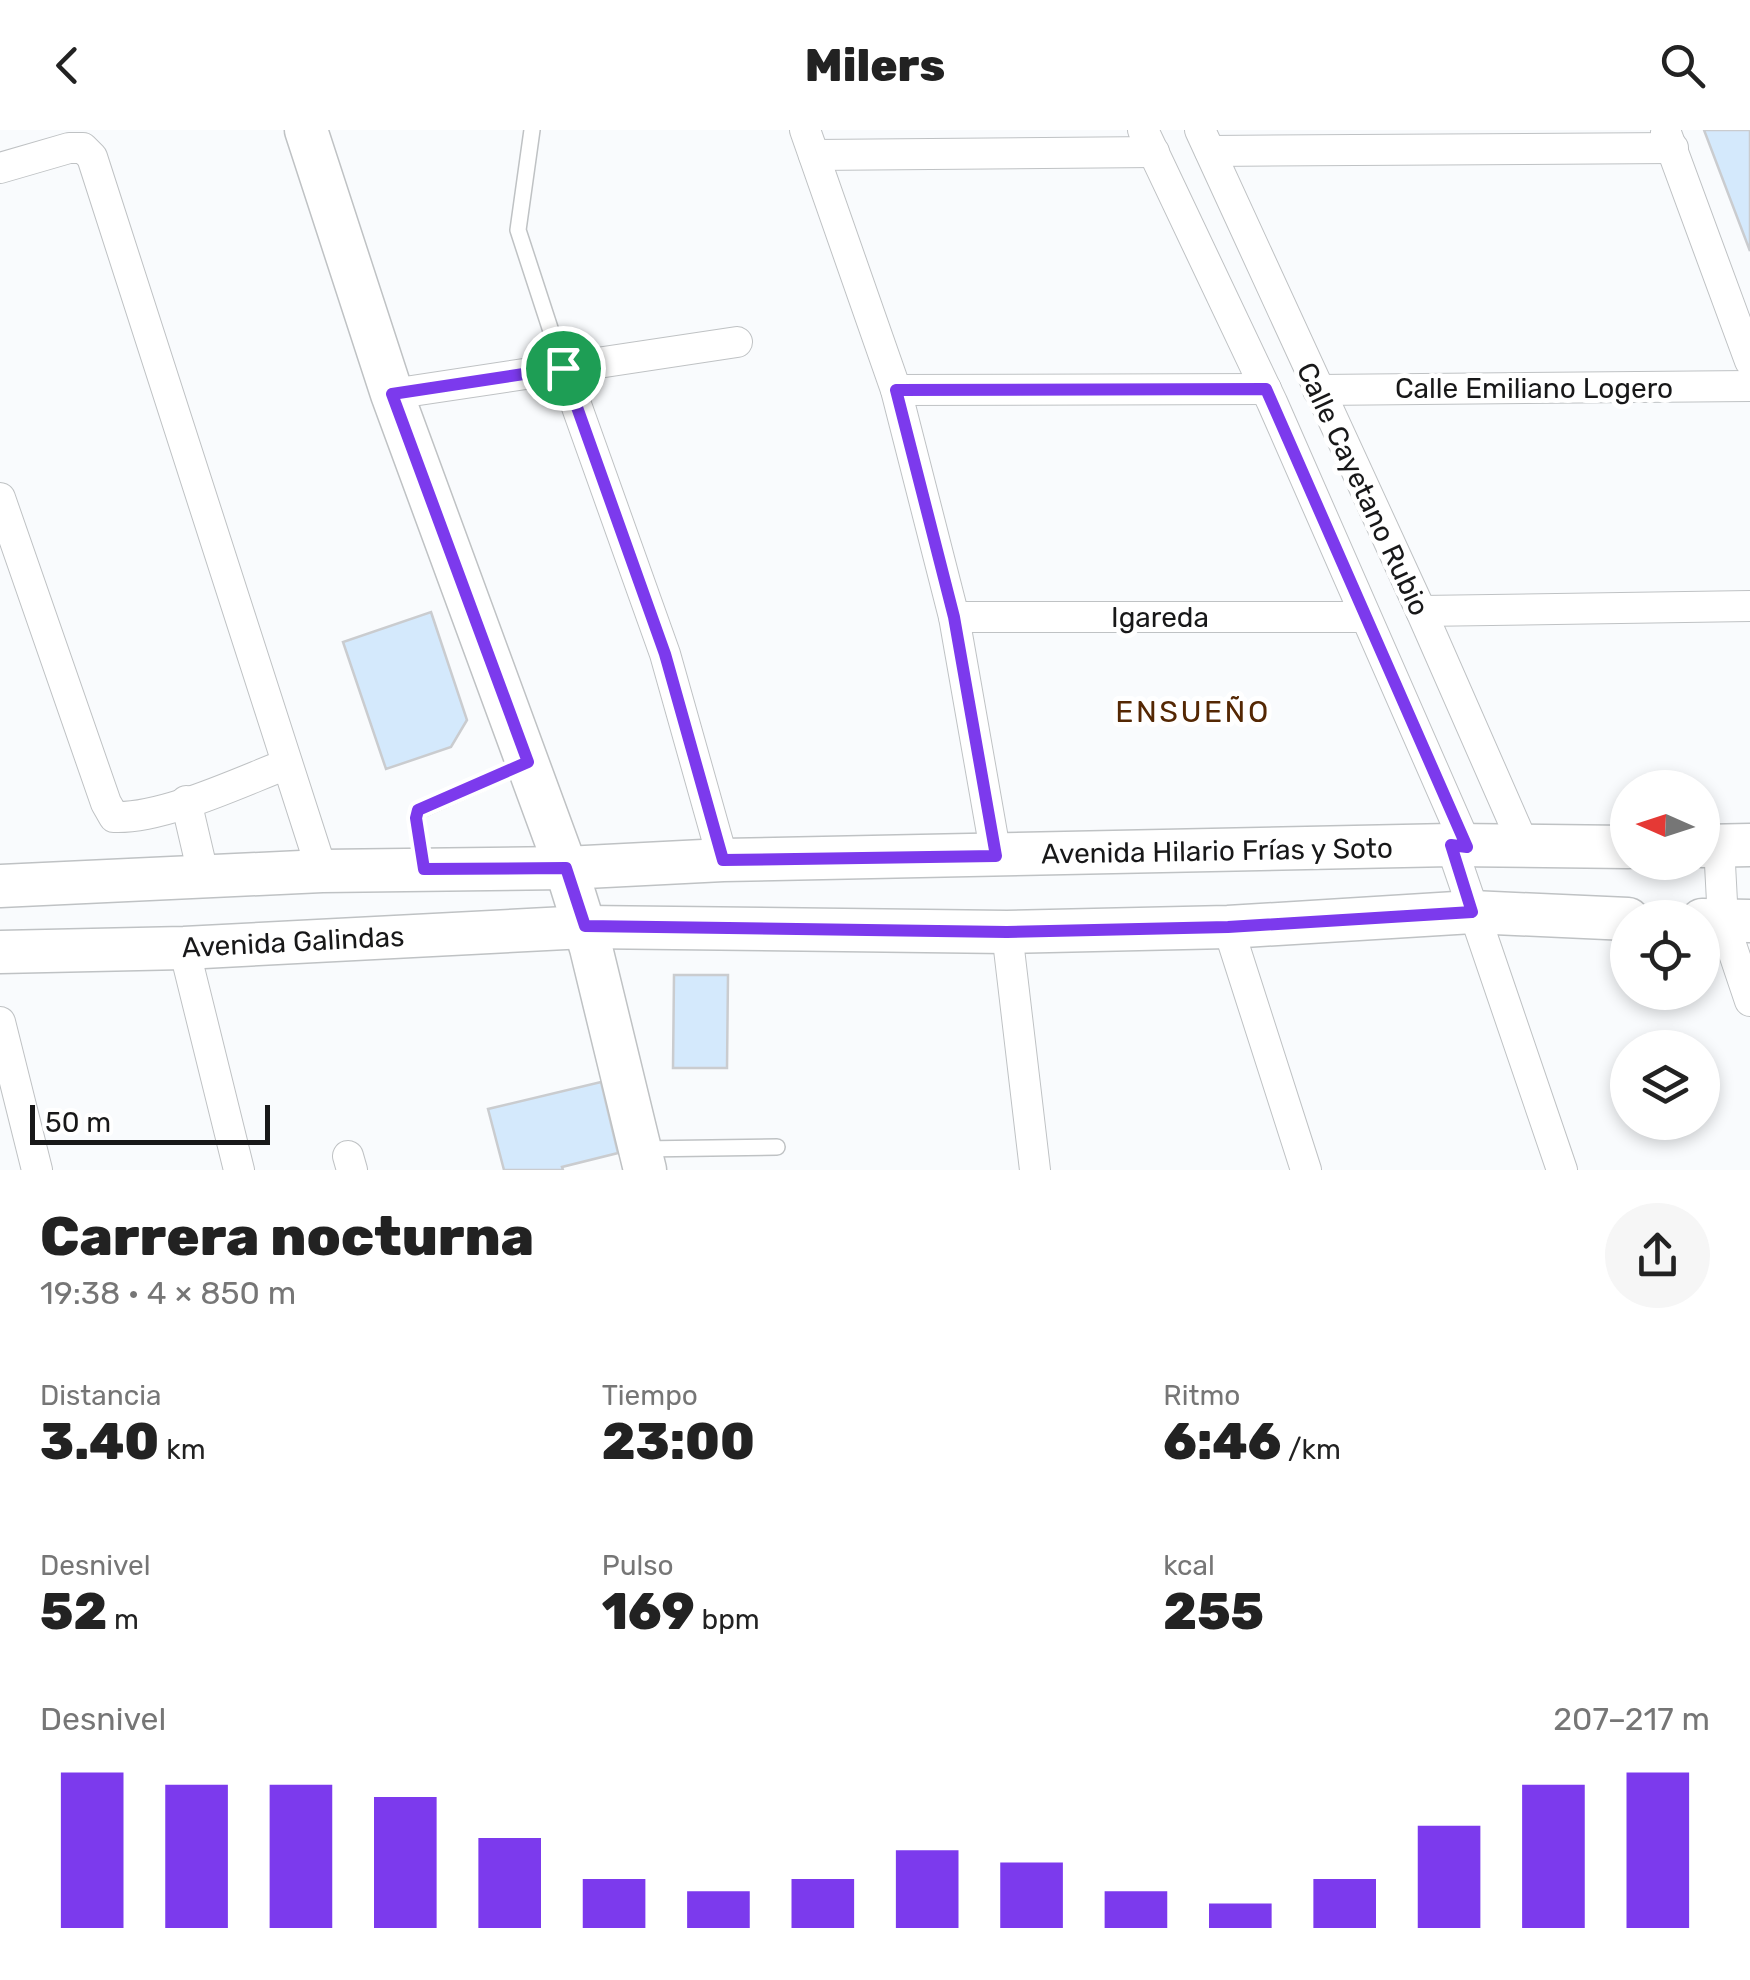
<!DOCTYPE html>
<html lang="es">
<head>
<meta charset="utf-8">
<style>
	body { margin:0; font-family:Rubik,sans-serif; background:#f6f6f6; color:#222; height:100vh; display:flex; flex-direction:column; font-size:38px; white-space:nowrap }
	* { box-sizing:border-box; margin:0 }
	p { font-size:32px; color:#767676 }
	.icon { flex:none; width:55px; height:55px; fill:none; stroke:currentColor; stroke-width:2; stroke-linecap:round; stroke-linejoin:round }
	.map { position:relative; height:1040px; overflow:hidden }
	.sheet { display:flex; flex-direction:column; background:#fff; flex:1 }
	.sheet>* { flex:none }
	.needle { width:65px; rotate:273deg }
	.tools { position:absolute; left:1610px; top:640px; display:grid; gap:20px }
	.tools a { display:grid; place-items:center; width:110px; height:110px; border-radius:50%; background:#fff; box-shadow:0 5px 15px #0003; font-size:50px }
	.scale { position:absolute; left:30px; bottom:25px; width:240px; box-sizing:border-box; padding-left:10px; border:5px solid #181819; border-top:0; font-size:28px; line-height:35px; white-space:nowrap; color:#181819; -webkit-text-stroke:8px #fff; paint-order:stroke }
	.pin { position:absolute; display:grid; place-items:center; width:85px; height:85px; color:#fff; margin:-42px; border:5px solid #fff; border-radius:50%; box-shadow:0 2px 10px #0007 }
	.round { display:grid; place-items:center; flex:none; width:105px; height:105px; border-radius:52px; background:#f6f6f6 }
	.headline { display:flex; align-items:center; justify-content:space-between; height:170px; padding:0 40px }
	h1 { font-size:55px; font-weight:800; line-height:75px }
	.stats { display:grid; grid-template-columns:repeat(3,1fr); gap:15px; height:170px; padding:10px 40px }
	.stats div { display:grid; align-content:center }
	.stats b { font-size:50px; font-weight:800 }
	.stats small { font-size:28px; font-weight:400 }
	.stats p { font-size:28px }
	.chart { height:280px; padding:20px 40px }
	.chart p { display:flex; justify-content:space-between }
	.chart svg { width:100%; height:180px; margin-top:10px; stroke:#7c3aed; stroke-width:6 }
	header { display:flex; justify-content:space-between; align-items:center; height:130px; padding:0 40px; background:#fff; font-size:45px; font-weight:800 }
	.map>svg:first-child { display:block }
	.building { fill:#d4e9fc; stroke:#cacccf; stroke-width:2.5 }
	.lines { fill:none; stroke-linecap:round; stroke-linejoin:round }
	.lane-casing { stroke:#bfc2c4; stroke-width:18 }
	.street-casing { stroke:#bfc2c4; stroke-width:32 }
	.secondary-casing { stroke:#bfc2c4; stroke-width:45 }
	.lane { stroke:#fff; stroke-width:15 }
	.street { stroke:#fff; stroke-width:30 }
	.secondary { stroke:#fff; stroke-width:42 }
	.route-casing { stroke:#fff; stroke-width:20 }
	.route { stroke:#7c3aed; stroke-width:12 }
	.labels { text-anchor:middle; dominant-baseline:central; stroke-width:10; stroke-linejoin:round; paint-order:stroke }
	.street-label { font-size:28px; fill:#181819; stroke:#fff }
	.neighbourhood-label { font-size:30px; letter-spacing:2.5px; fill:#542703; stroke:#fff }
</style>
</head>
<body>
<header><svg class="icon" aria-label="back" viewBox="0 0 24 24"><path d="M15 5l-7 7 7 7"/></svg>Milers<svg class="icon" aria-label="search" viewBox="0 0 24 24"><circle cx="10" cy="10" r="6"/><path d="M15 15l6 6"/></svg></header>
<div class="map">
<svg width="1750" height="1040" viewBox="0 0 1750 1040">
	<rect width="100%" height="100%" fill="#f9fbfd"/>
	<g class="building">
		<path d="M1704,0H1750V121Z"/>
		<path d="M431,482L467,590L451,617L386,639L343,512Z"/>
		<path d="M674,845H728L727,938H673Z"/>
		<path d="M601,952L618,1023L562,1037L563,1040H504L488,979Z"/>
	</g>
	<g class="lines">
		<defs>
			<g id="lane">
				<path d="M532,0L518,100L563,238"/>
				<path d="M423,736L416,688L418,681L524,634"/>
				<path d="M641,1019L777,1017"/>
			</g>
			<g id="street">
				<path d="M805,0L896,260L954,487L996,726"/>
				<path d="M1143,0L1272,272L1467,717"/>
				<path d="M1200,0L1421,481L1525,718"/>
				<path d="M1666,3L1750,231"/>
				<path d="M1210,21L1673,18"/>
				<path d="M814,25L1154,22"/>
				<path d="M0,38L69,18H83L92,27L322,741"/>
				<path d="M563,238L665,524L723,730"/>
				<path d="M896,260L1266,259"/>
				<path d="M1318,260L1750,256"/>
				<path d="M392,264L737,212"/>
				<path d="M0,368L106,673L114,687C163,689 240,652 287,634"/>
				<path d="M1421,481L1750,476"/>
				<path d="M954,487H1365"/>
				<path d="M186,671L204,748"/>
				<path d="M1451,715L1562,1040"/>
				<path d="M1719,715L1723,791L1750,871"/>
				<path d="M1228,797L1306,1040"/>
				<path d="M1007,802L1035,1040"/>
				<path d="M184,818L239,1040"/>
				<path d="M0,892L37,1040"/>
				<path d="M348,1026L352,1040"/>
			</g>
			<g id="secondary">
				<path d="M306,0L392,264L566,738L591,818L645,1040"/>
				<path d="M1702,716L1750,715"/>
				<path d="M0,756L322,741L566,738L723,730L1451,715L1628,717"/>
				<path d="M1702,790L1750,791"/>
				<path d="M0,822L184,818L585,797L1007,802L1228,797L1472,782L1628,789"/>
			</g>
		</defs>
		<use href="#lane" class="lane-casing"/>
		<use href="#street" class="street-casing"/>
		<use href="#secondary" class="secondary-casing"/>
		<use href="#lane" class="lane"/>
		<use href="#street" class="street"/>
		<use href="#secondary" class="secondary"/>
	</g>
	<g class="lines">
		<defs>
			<path id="route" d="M563,238L665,524L723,730L996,726L954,487L896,260L1266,259L1467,717L1451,715L1472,782L1228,797L1007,802L585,796L566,738L424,739L416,688L418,680L528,632L392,264Z"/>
		</defs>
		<use href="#route" class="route-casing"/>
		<use href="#route" class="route"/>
	</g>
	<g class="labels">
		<g class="street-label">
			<text x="1534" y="258">Calle Emiliano Logero</text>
			<text transform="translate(1363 359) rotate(65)">Calle Cayetano Rubio</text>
			<text x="1160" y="487">Igareda</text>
			<text transform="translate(1217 721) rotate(-1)">Avenida Hilario Frías y Soto</text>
			<text transform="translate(293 812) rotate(-3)">Avenida Galindas</text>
		</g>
		<g class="neighbourhood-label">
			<text x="1193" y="582">ENSUEÑO</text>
		</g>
	</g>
</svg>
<div class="tools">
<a><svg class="needle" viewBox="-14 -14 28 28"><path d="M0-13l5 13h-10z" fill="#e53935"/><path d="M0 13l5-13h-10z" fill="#767676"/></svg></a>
<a><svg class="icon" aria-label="locate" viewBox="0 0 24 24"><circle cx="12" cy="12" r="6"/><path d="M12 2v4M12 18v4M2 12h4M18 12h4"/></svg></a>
<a><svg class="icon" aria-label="layers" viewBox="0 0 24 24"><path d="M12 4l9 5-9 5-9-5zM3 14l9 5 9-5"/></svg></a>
</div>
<div class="scale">50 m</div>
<div class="pin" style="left:563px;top:238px;background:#1e9e55"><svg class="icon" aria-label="arrive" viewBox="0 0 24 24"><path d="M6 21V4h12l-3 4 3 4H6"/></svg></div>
</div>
<section class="sheet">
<div class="headline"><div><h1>Carrera nocturna</h1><p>19:38 · 4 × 850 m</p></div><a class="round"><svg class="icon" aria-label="share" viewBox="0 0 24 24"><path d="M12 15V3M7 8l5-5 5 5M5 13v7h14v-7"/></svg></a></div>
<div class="stats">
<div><p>Distancia</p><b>3.40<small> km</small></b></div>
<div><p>Tiempo</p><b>23:00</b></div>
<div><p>Ritmo</p><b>6:46<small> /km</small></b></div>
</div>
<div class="stats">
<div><p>Desnivel</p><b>52<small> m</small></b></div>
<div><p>Pulso</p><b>169<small> bpm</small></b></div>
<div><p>kcal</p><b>255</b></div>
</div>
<div class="chart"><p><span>Desnivel</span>207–217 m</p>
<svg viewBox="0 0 160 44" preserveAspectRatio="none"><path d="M5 44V6M15 44V9M25 44V9M35 44V12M45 44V22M55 44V32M65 44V35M75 44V32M85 44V25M95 44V28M105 44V35M115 44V38M125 44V32M135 44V19M145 44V9M155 44V6"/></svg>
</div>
</section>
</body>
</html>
